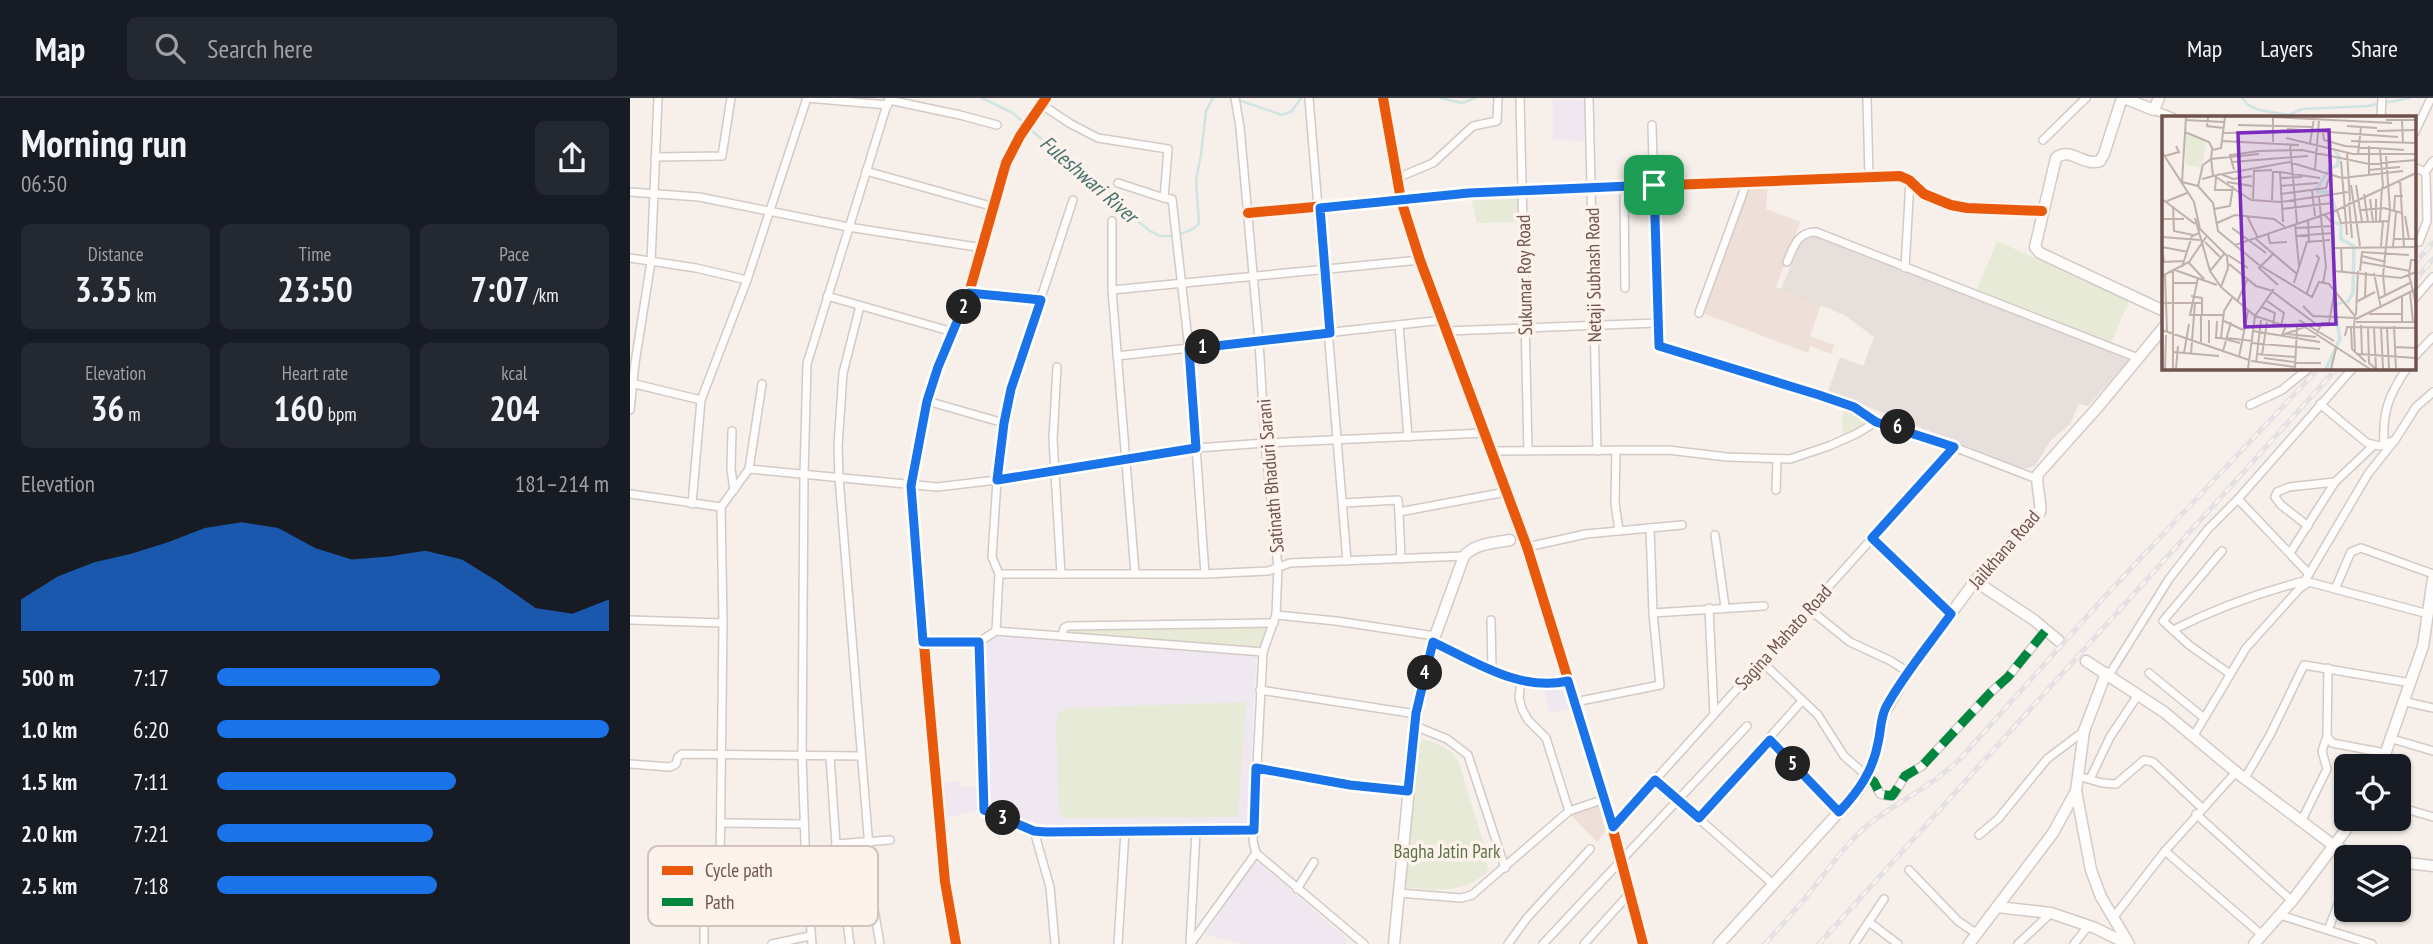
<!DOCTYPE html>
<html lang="en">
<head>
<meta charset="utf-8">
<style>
	body { margin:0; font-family:"PT Sans Narrow",sans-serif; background:#242831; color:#f1f3f6; height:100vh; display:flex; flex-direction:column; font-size:26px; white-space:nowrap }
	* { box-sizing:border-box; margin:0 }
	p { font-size:23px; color:#9ea1a6 }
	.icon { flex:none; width:38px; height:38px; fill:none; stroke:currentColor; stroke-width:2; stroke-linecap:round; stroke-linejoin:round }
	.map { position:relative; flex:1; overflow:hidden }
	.details { display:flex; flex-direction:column; background:#171b24; width:630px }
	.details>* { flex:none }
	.buttons { position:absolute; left:1704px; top:656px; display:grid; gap:14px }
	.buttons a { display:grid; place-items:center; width:77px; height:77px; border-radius:10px; background:#171b24; box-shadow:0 2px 5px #0004; font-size:35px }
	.pin { position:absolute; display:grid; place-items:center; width:60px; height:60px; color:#fff; margin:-30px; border-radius:14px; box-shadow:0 4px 10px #0006 }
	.km { position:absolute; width:35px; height:35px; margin:-18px; border-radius:50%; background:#222; color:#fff; font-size:19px; line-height:35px; text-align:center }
	.round { display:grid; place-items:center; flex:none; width:74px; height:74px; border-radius:10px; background:#242831 }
	.head { display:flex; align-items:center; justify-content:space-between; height:119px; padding:0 21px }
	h1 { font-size:38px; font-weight:800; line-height:52px }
	.figures { display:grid; grid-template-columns:repeat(3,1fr); gap:10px; height:119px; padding:7px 21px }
	.figures div { display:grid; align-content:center; border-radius:10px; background:#242831; text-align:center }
	.figures b { font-size:35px; font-weight:800 }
	.figures small { font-size:19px; font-weight:400 }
	.figures p { font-size:19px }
	.chart { height:196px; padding:14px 21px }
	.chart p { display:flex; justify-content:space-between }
	.chart svg { width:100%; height:126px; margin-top:7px; fill:#1a73e8; opacity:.7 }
	ul { padding:0 21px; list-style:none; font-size:23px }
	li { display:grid; grid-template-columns:112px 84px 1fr; align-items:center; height:52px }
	li i { height:18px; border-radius:9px; background:#1a73e8 }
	header { display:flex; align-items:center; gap:42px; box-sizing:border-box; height:98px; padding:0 35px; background:#171b24; border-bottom:2px solid #363941 }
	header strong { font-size:33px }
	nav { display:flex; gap:38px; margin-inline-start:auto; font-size:24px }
	.search { width:490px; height:63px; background:#242831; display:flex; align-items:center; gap:18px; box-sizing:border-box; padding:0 24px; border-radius:10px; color:#9ea1a6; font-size:26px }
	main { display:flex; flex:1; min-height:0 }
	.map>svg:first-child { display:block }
	.residential { fill:#eee0d8 }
	.industrial { fill:#e7dfdb }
	.education { fill:#f0e8f1 }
	.green { fill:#e7ead6 }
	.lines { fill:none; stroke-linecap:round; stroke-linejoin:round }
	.stream { stroke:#cee5e2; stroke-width:2.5 }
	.street-casing { stroke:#d3cac6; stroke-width:10 }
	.secondary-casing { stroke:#d4cac6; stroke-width:13 }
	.street { stroke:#fefdfc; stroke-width:7 }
	.secondary { stroke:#fefdfc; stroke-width:10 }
	.rail-casing { stroke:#e3e1e4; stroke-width:5 }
	.rail { stroke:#fdf3ec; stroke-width:2.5; stroke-dasharray:8; stroke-linecap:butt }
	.quiet { stroke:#00873e; stroke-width:9; stroke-dasharray:18 9; stroke-linecap:butt }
	.cycleway-casing { stroke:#fdf3ec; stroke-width:15 }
	.cycleway { stroke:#e8590c; stroke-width:10 }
	.route-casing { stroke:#fff; stroke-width:14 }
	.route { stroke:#1a73e8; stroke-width:9 }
	.labels { text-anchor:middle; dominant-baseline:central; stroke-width:7; stroke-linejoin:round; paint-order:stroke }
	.street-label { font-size:19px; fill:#70534e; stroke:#fdf3ec }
	.park-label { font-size:19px; fill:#5e7447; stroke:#fdf3ec }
	.water-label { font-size:21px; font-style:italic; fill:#437371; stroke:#fdf3ec }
	.inset-river { fill:none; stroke:#cee5e2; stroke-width:3.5 }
	.inset-road { fill:none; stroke:#c0b1ac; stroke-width:2 }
	.view { fill:#7b2cbf; fill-opacity:0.15; stroke:#7b2cbf; stroke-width:3.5 }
	.inset-edge { fill:none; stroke:#70534e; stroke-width:3.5 }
	.key { fill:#fdf3ec; stroke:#d3c3bd; stroke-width:2 }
	.key-label { font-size:19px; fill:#70534e }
</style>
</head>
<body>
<header>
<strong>Map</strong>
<div class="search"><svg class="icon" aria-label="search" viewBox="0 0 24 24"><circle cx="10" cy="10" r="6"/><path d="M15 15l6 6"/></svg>Search here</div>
<nav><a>Map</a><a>Layers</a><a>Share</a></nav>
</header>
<main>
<section class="details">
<div class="head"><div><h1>Morning run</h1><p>06:50</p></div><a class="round"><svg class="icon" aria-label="share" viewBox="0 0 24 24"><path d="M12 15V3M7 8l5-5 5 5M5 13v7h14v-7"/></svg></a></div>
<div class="figures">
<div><p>Distance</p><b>3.35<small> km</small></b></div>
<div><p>Time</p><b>23:50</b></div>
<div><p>Pace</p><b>7:07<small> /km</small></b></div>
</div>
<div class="figures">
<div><p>Elevation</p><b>36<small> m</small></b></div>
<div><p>Heart rate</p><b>160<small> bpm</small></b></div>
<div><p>kcal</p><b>204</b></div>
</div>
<div class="chart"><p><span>Elevation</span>181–214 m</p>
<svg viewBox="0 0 160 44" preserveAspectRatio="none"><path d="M0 44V33L10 25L20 20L30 17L40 13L50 8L60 6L70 8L80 15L90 19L100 18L110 16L120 19L130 27L140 36L150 38L160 33V44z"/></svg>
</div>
<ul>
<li><b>500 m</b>7:17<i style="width:57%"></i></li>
<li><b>1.0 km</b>6:20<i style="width:100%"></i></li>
<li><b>1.5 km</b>7:11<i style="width:61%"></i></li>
<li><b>2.0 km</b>7:21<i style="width:55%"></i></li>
<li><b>2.5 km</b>7:18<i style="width:56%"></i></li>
</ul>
</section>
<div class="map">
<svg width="1803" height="846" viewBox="0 0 1803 846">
	<rect width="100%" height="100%" fill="#f6efea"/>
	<g class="residential">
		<path d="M1119,87H1138L1136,111L1170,124L1146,189L1191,206L1180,238L1204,247L1201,256L1180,248L1178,255L1072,215Z"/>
		<path d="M973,705L980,728L967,744L940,716Z"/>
	</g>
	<path class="industrial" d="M1178,139H1185L1499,262L1458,308L1449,306L1440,326L1421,342L1405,368L1394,371L1198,293L1210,259L1233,268L1244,239L1214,217L1151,191L1172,142Z"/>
	<g class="education">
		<path d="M923,2L955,3L954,43L923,42Z"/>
		<path d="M367,538L437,539L585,552L626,558L618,727L408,728L357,707L352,547Z"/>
		<path d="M936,586L942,610L919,616L914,587Z"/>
		<path d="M330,683L331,689L346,688L349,712L312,721L309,685Z"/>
		<path d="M625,761L717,841L716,846H615L575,837Z"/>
	</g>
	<g class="green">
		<path d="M886,96L890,99V124L847,125L841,98Z"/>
		<path d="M1367,143L1499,203L1481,245L1347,192Z"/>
		<path d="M1215,308L1234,318L1238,323L1236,328L1214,339L1212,323Z"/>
		<path d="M642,527L632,550L436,535V533Z"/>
		<path d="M616,604L608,719L433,720L429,710L426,622L429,615L434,610Z"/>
		<path d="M792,641C805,644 820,650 828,662L854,747L858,773C833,797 806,792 774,789L788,647Z"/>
	</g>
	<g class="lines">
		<g class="stream">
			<path d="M352,0L383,15L423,52L471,90L484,105L520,133L530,138H545L563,131L569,126L566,81L571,57L576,13L583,0"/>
			<path d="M811,0L832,5L845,0"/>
			<path d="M1612,0L1618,7L1629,12L1659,17L1672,11L1737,8L1780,0"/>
			<path d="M606,1L652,17L662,13L671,0"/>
		</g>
		<defs>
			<g id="street">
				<path d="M605,0L610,29L629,243L635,345L648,469L646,517L633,554L623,743L626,755"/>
				<path d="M679,0L717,463"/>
				<path d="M890,0L898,353"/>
				<path d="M959,0L967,353"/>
				<path d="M1237,0L1239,78"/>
				<path d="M259,2L330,17L367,27"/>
				<path d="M412,7L441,26L468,40L538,51L534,100L542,101L559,251L575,476"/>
				<path d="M1524,12L1542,19"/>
				<path d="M1751,19L1752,0"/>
				<path d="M1022,27L1028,247L1126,276L1224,309L1246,324"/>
				<path d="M1784,36L1801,0"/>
				<path d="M1413,42L1456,0"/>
				<path d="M25,59L92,58L101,0"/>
				<path d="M1784,69L1795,74L1796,78L1797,123L1789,144"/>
				<path d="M236,73L364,109"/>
				<path d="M1795,74L1803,63"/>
				<path d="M767,80L803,65L843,28L867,23L868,0"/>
				<path d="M488,85L534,100"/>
				<path d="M994,89L995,190"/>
				<path d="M0,94L69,99L218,129L353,150"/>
				<path d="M618,115L839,95L1270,78L1279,82L1294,96L1321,107L1337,110L1412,113"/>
				<path d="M482,123V192L505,475"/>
				<path d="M0,160L66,170L117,182"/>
				<path d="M1157,164C1164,149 1167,134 1186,134L1508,260"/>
				<path d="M1275,170L1280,83"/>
				<path d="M482,192L790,162"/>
				<path d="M339,195L411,202"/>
				<path d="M197,198L323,234"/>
				<path d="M1784,201L1803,179"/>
				<path d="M230,208L213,275L208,348L209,380L244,811L250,846"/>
				<path d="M1069,215L1117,84"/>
				<path d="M769,227L778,339"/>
				<path d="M817,233L1027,225"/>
				<path d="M487,258L813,222"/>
				<path d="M1784,259L1803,239"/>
				<path d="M427,269L423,341L431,476"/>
				<path d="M1,285L71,302"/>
				<path d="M297,303L374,325"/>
				<path d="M1690,306L1737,345L1750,348L1765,342"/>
				<path d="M1620,307L1652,292L1679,270"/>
				<path d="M0,312L5,265L21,164L28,0"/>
				<path d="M102,333L101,371L104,392"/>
				<path d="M1754,347C1752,313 1759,297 1777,270"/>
				<path d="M986,352L985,405L989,433"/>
				<path d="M861,353L1038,352L1097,359L1160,361L1199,348L1226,336L1246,324L1324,349L1407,381"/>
				<path d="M119,371L307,389L367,382L566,350L635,345L855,335"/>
				<path d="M1146,392L1147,362"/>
				<path d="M0,396L91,409"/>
				<path d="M1608,401L1679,476"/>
				<path d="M713,405L768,402L769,414L876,394"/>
				<path d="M62,406L71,302L117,182L177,0L258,7"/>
				<path d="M769,414L771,461"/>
				<path d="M1678,428L1651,407L1645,399L1647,394L1659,389L1705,384"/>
				<path d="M1085,437L1095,509"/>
				<path d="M1242,440L1320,516"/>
				<path d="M897,449L956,436L1052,427"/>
				<path d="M1592,453L1533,523L1559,547L1600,576"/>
				<path d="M1660,455L1705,384L1743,348"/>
				<path d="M369,476L362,459L367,382L374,325L381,291L443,102"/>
				<path d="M1673,486L1738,376L1765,342L1786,309L1803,294"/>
				<path d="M1705,491L1721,454L1731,450L1803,476"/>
				<path d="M1079,510L1084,617"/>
				<path d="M1179,511L1220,544L1261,563L1278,574"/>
				<path d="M1023,515L1134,508"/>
				<path d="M646,517L706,523L805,538"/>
				<path d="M0,522L93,525"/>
				<path d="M861,522L862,571"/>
				<path d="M1543,532C1586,510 1628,495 1674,483"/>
				<path d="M366,533L369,476H575L638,473L660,465L834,458"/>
				<path d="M432,538L434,530L438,528L644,525"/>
				<path d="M293,544H349L366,533L633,554"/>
				<path d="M349,544L354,712L404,733L417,734L624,732"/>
				<path d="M803,544C845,564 889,593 938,583"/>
				<path d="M1132,564L1188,617L1214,658L1244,684L1250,696L1258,698L1265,695L1275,678L1292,668L1361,594L1378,579L1416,532"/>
				<path d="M1698,570L1697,638L1702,645L1755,655"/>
				<path d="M1519,575L1574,620"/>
				<path d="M1479,577L1539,481L1578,431L1608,401L1723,270"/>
				<path d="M891,583L889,600L892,611L898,622L916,640L939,713"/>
				<path d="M630,592L786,616"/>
				<path d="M1772,603L1803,610"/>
				<path d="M945,604L1030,587L1023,515L1020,430"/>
				<path d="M785,628L817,641L838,657L875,770"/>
				<path d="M1563,639L1616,550L1670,490L1679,484L1798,516"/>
				<path d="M1759,640L1803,653"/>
				<path d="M1140,642L1209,714"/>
				<path d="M200,659L206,746L220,846"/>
				<path d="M0,666L40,669L46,666L48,659L52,656L231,658"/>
				<path d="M627,670L720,687L778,693"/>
				<path d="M1448,678L1472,685L1486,686L1514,662L1523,664L1572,710"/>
				<path d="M1615,680L1640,637L1674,567L1781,585"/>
				<path d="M1460,681L1480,639L1508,597"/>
				<path d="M1025,682L1143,786"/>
				<path d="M1769,709L1803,719"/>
				<path d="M1566,716L1662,803"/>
				<path d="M1068,720L1172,603"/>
				<path d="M1671,724L1697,671L1692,653L1697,638"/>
				<path d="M92,725L174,726"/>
				<path d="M983,729L1324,349"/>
				<path d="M404,733L420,789L425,846"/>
				<path d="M1349,737L1368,721L1417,661L1454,633"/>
				<path d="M206,746L260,742"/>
				<path d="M1535,753L1632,837"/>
				<path d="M626,755L734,846"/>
				<path d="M90,772L176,774"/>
				<path d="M1279,772L1328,823L1347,836"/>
				<path d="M667,791L684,764"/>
				<path d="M769,795L831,800L842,797L939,713L975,701"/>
				<path d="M1650,817L1742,846"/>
				<path d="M1483,820L1535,753L1606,674"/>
				<path d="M1239,824L1268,846"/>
				<path d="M1698,832L1717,783"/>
				<path d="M561,845L626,755"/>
				<path d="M74,846V804L89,803L90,772L93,525L91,409L119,371L132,286"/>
				<path d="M142,846L180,838"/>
				<path d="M182,846L176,774L172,657L174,377L177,266L259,0"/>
				<path d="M326,846L315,784L280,388L297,303L308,269L339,195L376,65L390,38L416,0"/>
				<path d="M488,846L495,733"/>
				<path d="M560,846L566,733"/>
				<path d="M878,846L897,820L960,751"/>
				<path d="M913,846L1117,628"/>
				<path d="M954,846L1000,795"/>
				<path d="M1224,846L1254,801"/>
				<path d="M1388,846L1421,815"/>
				<path d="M1444,846L1459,827"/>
			</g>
			<g id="secondary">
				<path d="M753,0L771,102L790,162L897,449L975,701L1013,846"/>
				<path d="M1492,0L1474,56L1470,63C1454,69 1440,48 1426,60L1405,149L1410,155L1534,213"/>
				<path d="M1494,0L1524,12L1529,0"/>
				<path d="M1345,483L1404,522L1429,543"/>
				<path d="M1456,563L1534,614L1606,674L1703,747L1725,758L1737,760"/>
				<path d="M1751,668L1793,548L1803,481"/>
				<path d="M1446,693L1461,772L1471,799L1499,846"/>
				<path d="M1769,764L1803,768"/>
				<path d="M1367,809L1421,815L1465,830L1498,846"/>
				<path d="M764,846L786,616L805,538L834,458C846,445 864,445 880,442"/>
				<path d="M1089,846L1228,693L1237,678L1246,654L1253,617L1278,574L1345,483L1410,414C1412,401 1405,389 1408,376L1467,310L1534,229"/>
				<path d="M1339,846L1423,735L1446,693L1454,633L1476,575"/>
				<path d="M1624,846L1662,803L1724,721"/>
			</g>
		</defs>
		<use href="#street" class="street-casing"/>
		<use href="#secondary" class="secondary-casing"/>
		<use href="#street" class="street"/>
		<use href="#secondary" class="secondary"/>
		<defs>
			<g id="rail">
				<path d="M1784,166L1803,145"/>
				<path d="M1784,183L1803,161"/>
				<path d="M1135,846C1154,824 1174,803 1191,780C1206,761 1219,743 1238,727C1268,703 1302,688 1330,661L1478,495L1689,270"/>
				<path d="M1189,846L1707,270"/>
			</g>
		</defs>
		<use href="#rail" class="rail-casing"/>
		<use href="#rail" class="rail"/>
		<path class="quiet" d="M1237,678L1244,684L1250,696L1262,698L1275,678L1292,668L1361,594L1378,579L1416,532"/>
		<defs>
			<g id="cycleway">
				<path d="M753,0L771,102L790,162L897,449L975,701L1013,846"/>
				<path d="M618,115L839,95L1270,78L1279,82L1294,96L1321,107L1337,110L1412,113"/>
				<path d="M326,846L315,784L280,388L297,303L308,269L339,195L376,65L390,38L416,0"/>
			</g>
		</defs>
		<use href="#cycleway" class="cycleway-casing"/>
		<use href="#cycleway" class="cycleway"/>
	</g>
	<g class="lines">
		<defs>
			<path id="route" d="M1024,87L1029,248L1189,297L1224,309L1246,324L1324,349L1242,440L1321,516C1299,547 1274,576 1256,609C1250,621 1251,633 1248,645C1243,673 1228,694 1209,714L1140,642L1069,720L1025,682L983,729L938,583C890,594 845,564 803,544L786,615L778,693L720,687L626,670L624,732L416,734L404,733L354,712L349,544H293L281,388L297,303L308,269L339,195L411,202L381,291L374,325L367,382L566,350L559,251L700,235L690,110L839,95Z"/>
		</defs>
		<use href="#route" class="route-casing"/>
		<use href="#route" class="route"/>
	</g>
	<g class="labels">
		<g class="street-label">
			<text transform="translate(894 177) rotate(-91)">Sukumar Roy Road</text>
			<text transform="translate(963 177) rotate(-91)">Netaji Subhash Road</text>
			<text transform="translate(640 378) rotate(-95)">Satinath Bhaduri Sarani</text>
			<text transform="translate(1374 451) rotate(-49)">Jailkhana Road</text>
			<text transform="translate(1153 539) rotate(-48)">Sagina Mahato Road</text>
		</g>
		<g class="park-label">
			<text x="817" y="753">Bagha Jatin Park</text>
		</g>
		<g class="water-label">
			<text transform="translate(459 81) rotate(41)">Fuleshwari River</text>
		</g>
	</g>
	<g transform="translate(1532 18)">
		<rect width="254" height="254" fill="#f6efea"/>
		<path d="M23,17L44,25L39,57L37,51L24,49Z" fill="#e7ead6"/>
		<path class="inset-river" d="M169,76H156L155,72L169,51L175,50L177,40L172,34M169,81L173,91L170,105L179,109V123L192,130L191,177L185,187M164,253L178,223L172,190L180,186"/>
		<path class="inset-road" d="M46,1L45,10L62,12M111,1L230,7M111,1V26M23,4L62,6M224,4H254M240,4L241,26M76,9L151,11M185,10L215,12M125,13L236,21M215,15L254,14M23,16L47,26L51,34M62,17L125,16M161,17L162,24L183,30L242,34M124,22L191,38H254M60,25L137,29M189,25L254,27M148,27L152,3M128,28L135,107M207,30V59M218,33L221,71M0,36L32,86L38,113L65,140L66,152L59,171L93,200L86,253M185,37L188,85M196,39L199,11M3,40L17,36L14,30M179,45L185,119M70,46L146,40M153,53L157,4M72,54L68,39L97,35L140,34L207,48L254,44M207,54L238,51M111,56H118L121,106M118,56L158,62M61,58L127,46L180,62L241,55M54,61L53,74H70M118,62L140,61M40,63L59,58L71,63L90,60M238,64L242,131M20,66L36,70L51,87L56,115L97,149L150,181L157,166L167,168L193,200L192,211M20,66L24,1M65,66L90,70M189,69L198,130M194,69L200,106M36,70L41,49L49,43L50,34L59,32L63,1M118,70L156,67M150,74L153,100M118,78L164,72L168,59M202,78L206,106M157,81L164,151L161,167M0,83L33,108M91,83L92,55L110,54M208,83L211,106M214,83V106M89,84L51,59L49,43L97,38M89,84L119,86L186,76M110,84L111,55M5,85L25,77M187,86L190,122M11,90L12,115L31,119M52,93L68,90L71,70M120,93L170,87M175,94L179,107L227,105M199,94L222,92L240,97M232,95L233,80H241M162,98L171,108L173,175M85,100L96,122M243,100L247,123M33,102L48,155L59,171M0,103H22M146,103L147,126M218,105L220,71M55,107L73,99L112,103L123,111M133,108L137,150M70,112L104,137M133,112L171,110M106,118L108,127L125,126M133,120L171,117M0,121L38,124M94,123L135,158M232,123H254M43,126L58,141M73,129L173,95L254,57M219,130L221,105M0,131L26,136M179,131L180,155M231,131L234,96M172,132L254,131M111,138L97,152L116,169M1,139L2,146L22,145M66,139L86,152M200,140L224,146M254,144H249L247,159L254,188M199,146L248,155M27,147L42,163M67,148L94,170L111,175M20,151L30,120L37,117M13,154L55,169M48,155L62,138M173,155L239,162L254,156M198,155L200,136L247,139M212,157L219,192M3,159L5,215M0,160L27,146L44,121M36,162L28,199H61M12,167H34M132,167L145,126L168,124M112,173L93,200L124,210L120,219L143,211L208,253M111,176L158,211L155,217M145,177L157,142L154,139M248,177L251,206M223,179L221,159L228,94L224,40M29,180L40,182V200M203,181L204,156M70,182L62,195L59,222L78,227M216,183L250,166M105,185L122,197L119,210M75,186L85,164M194,186L213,176M2,187H40M141,190L151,200L194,202M100,191L113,197L111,208M207,198H240M194,199L196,155M39,200V226M194,203L254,173M47,204V227M137,204L172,225M55,205L54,222H59M62,205L81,214M194,206H254M159,207H167L172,178M240,207V181M199,209L200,238M232,210L234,253M189,211L190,233L204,246M192,211L193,236M206,211L207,247L214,253M219,211L221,253M212,212L214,253M225,212L227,253M0,214L87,244M91,215L158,226M125,218L154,221M183,220L185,211L254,212M65,222L91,225M90,227L158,233M233,231L254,232M61,235L69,206M11,236L57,240M22,237L27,208M29,238L33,186M94,238L133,241M196,238L254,242M100,239L105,206M77,241L86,195M102,242L132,246M89,245L133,251M94,247L99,204M132,247H159M133,252L135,211M3,253L4,219M11,253V155M14,253L16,230M169,253L174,232"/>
		<path class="view" d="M167,14L174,208L83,211L76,17Z"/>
		<rect width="254" height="254" class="inset-edge"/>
	</g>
	<rect x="18" y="748" width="230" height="80" rx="10" class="key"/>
	<rect x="32" y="768" width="31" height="9" fill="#e8590c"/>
	<rect x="32" y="800" width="31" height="8" fill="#00873e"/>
	<g class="key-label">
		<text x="75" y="779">Cycle path</text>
		<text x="75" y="811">Path</text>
	</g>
</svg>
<div class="buttons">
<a><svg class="icon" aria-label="locate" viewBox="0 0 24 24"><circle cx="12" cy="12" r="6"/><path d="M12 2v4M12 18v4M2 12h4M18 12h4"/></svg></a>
<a><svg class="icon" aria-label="layers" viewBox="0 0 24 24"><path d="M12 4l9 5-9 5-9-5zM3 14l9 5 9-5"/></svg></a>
</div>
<div class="pin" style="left:1024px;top:87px;background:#1e9e55"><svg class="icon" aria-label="arrive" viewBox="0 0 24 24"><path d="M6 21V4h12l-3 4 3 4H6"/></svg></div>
<b class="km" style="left:573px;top:249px">1</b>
<b class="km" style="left:334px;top:209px">2</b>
<b class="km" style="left:373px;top:720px">3</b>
<b class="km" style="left:795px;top:575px">4</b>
<b class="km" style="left:1163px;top:666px">5</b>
<b class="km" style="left:1268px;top:329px">6</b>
</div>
</main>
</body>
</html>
